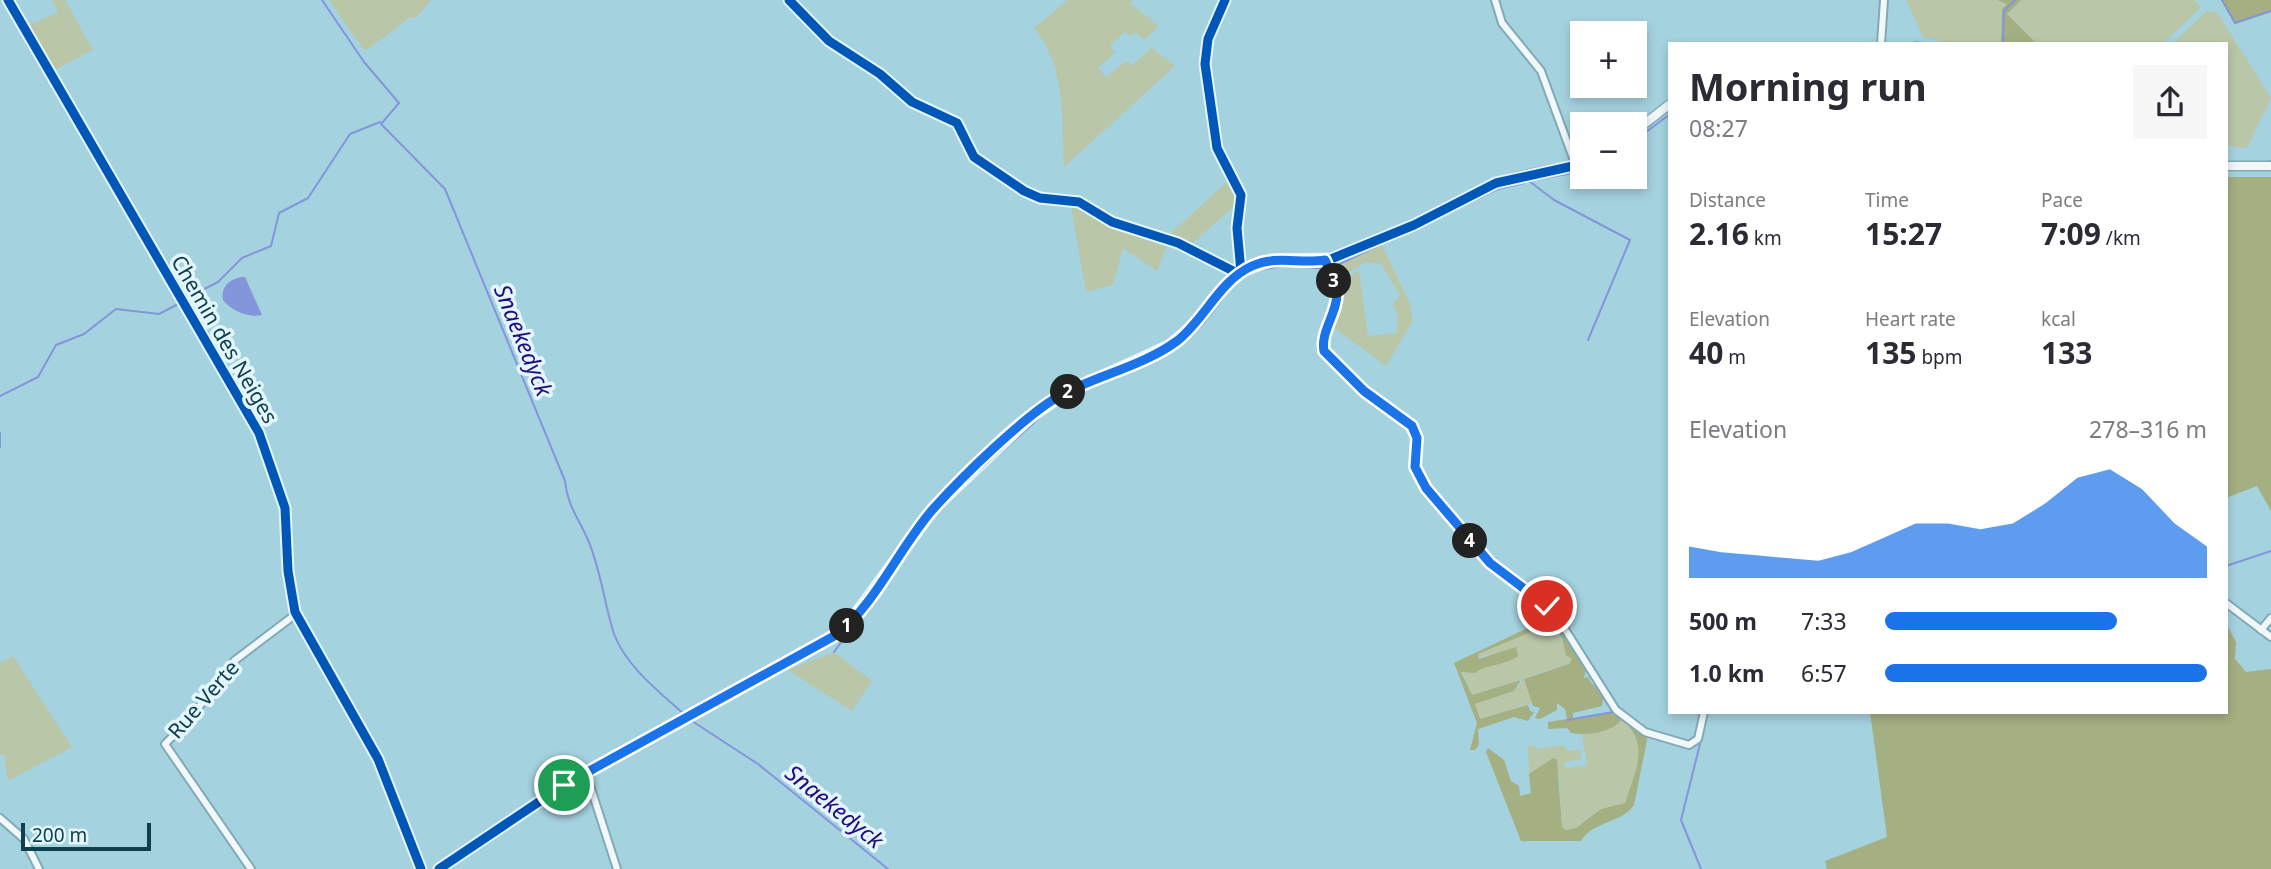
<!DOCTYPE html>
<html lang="en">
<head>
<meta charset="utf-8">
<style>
	body { margin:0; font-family:"Noto Sans",sans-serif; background:#f7f7f7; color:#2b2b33; height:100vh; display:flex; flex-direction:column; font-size:26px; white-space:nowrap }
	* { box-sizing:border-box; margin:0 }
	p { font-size:23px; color:#7c7c81 }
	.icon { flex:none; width:38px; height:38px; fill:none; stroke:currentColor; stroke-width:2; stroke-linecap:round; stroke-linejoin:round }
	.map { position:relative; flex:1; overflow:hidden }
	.panel { position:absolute; left:1668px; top:42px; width:560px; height:672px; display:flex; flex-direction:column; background:#fff; border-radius:0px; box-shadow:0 4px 10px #0003 }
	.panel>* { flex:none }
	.tools { position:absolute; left:1570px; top:21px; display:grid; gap:14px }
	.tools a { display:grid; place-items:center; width:77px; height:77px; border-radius:0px; background:#fff; box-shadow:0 4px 10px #0003; font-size:35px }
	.scale { position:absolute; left:21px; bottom:18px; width:130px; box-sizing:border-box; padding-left:7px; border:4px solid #0f404c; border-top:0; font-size:19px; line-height:24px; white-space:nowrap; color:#0f404c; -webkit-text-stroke:5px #e3f6fc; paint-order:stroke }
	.pin { position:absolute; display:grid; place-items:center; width:60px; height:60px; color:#fff; margin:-30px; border:4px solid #fff; border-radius:50%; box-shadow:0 2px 7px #0007 }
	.km { position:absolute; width:35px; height:35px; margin:-18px; border-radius:50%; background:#222; color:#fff; font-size:19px; line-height:35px; text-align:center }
	.round { display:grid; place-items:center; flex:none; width:74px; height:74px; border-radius:0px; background:#f7f7f7 }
	.head { display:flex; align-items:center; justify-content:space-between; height:119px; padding:0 21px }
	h1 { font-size:38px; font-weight:700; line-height:52px }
	.stats { display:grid; grid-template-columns:repeat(3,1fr); gap:10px; height:119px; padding:7px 21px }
	.stats div { display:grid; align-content:center }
	.stats b { font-size:30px; font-weight:700 }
	.stats small { font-size:19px; font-weight:400 }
	.stats p { font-size:19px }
	.chart { height:196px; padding:14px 21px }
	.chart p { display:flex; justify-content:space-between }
	.chart svg { width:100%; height:126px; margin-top:7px; fill:#1a73e8; opacity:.7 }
	ul { padding:0 21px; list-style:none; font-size:23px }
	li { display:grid; grid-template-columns:112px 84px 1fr; align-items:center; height:52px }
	li i { height:18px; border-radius:9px; background:#1a73e8 }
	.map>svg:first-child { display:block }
	.green { fill:#bac6a8 }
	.forest { fill:#a4af82 }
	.water { fill:#8396dc }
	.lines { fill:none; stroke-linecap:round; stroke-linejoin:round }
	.stream { stroke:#8396dc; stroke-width:2 }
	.minor-casing { stroke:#80aab6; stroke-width:10 }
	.major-casing { stroke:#80aab6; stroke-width:11 }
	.minor { stroke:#f2f8fa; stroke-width:6 }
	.major { stroke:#f2f8fa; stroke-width:8 }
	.cycleway-casing { stroke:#e3f6fc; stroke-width:13 }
	.cycleway { stroke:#0057b8; stroke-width:9 }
	.route-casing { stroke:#fff; stroke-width:14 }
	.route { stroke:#1a73e8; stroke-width:9 }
	.labels { text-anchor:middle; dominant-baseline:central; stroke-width:7; stroke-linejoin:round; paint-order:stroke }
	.street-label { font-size:21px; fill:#0f404c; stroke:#e3f6fc }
	.water-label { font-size:23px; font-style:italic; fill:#230b80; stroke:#e3f6fc }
</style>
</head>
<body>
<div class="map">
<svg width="2271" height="869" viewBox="0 0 2271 869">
	<rect width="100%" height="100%" fill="#a5d2df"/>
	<g class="green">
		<path d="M52,0H65L93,50L52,71L27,26L58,12Z"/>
		<path d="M329,0H431L416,18H409L367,50L363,49Z"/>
		<path d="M1068,0H1133L1130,3L1159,26L1144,40L1135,32L1130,36L1125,32L1110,45L1115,53L1098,68L1106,77L1126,61L1132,65L1152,48L1175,66L1064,167C1061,120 1067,66 1034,28Z"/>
		<path d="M1906,0H1997L2008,4L2002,9L2001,44H1950L1923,37Z"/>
		<path d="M2021,0H2194L2201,7L2163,44H2037L2007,14Z"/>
		<path d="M2207,11L2217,12L2271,98L2247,148L2226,146V44H2172Z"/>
		<path d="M1231,178L1240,201L1191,244L1168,236Z"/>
		<path d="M1070,202L1112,225L1168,242L1157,271L1123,248L1113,285L1086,292Z"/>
		<path d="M1381,243L1410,304L1413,320L1386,366L1332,326L1337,303V285L1359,270L1368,336L1397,333V314L1393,304L1400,295L1381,264L1365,262L1341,278L1332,273V265Z"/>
		<path d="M1546,623H1552C1561,635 1563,647 1572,659L1569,664L1524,678L1532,703L1480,720L1475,704L1514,691L1522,682L1521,680L1471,695L1462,670L1481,667L1489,653L1477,659L1478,654Z"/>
		<path d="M834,652L872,681L852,711L788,670Z"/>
		<path d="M13,656L72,747L8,781L4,754L0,755V663Z"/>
		<path d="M1621,720C1652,740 1634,775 1625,803L1601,809L1576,828L1566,830L1562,827L1559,777L1553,758L1529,774L1528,747L1535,745L1536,749L1564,745L1568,751L1580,749L1581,759L1565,762V768L1587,765L1582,734Z"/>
	</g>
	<g class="forest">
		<path d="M1997,0H2021L2007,14L2037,44H2001L2002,9L2007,4Z"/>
		<path d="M2222,0H2271V12L2235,24Z"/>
		<path d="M2226,177H2271V511L2257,486L2226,498Z"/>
		<path d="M1553,616L1586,669L1584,678L1588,677L1591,683L1604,692L1602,706L1573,713V719L1615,712L1648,735L1634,805C1621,824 1594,820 1581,841H1521L1486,752L1488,748L1504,760L1511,781L1519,786L1520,796L1531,793L1529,774L1553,758L1557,760L1562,827L1566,830L1576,828L1601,809L1625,803C1634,775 1652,741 1621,720C1611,733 1587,736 1571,733L1567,728L1548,729V722L1567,719L1565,709L1557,703V710L1540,719L1535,718L1540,708L1533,706L1524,679L1569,664L1572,659L1566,655L1562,638L1552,623L1478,654L1479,659L1516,647L1518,656C1504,666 1486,664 1475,673L1461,672L1472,695L1521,680L1514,691L1475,704L1480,719L1528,705L1530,711L1534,712L1528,721L1514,717L1478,729L1479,745L1475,750H1470L1477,723L1454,663Z"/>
		<path d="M2226,623L2236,642L2235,659L2246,672L2271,669V869H1827L1825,861L1887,837L1870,712H2226Z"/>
	</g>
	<path class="water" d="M245,277L262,315C249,318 231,311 223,300C220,287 231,277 245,277Z"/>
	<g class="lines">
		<g class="stream">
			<path d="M322,0L364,62L399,103L381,124L445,189L565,481C567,505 579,519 588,540C601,570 604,603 614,634C626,666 659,692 684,714"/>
			<path d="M2222,0L2235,23L2271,11"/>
			<path d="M1915,42L1931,44"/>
			<path d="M2003,44L2004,11L2015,0"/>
			<path d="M1634,141L1670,114"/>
			<path d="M1578,160L1582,159"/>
			<path d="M2269,161H2271"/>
			<path d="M1231,170L1245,198L1241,216"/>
			<path d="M1529,181L1554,200L1630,240L1588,340"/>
			<path d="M1530,181L1582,171"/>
			<path d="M1324,255C1382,243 1433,207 1487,183C1513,171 1542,167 1570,162"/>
			<path d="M1242,260L1248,263L1269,257L1301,256"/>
			<path d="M1331,268L1498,189L1524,183"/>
			<path d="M1255,271L1287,265L1326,269"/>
			<path d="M185,299L218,282L242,258L271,246L279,213L308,198L350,134L380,122"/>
			<path d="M1317,349L1321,341"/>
			<path d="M1086,388C1122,374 1162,360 1192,335C1208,321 1220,301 1233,285"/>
			<path d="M0,396L38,377L56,345L84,334L116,309L159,314L180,303"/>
			<path d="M1058,403L1071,395"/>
			<path d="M0,433V447"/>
			<path d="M929,521L942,506L1048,410"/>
			<path d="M2226,566L2271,551"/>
			<path d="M834,652L922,531"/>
			<path d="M1567,720L1613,712"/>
			<path d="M692,721L758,764L888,869"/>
			<path d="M1644,728L1679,739"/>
			<path d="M1700,744L1681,820L1701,869"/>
		</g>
		<defs>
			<g id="minor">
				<path d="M8,0L259,433L285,508L288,571L295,612L378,759L421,869"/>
				<path d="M789,0L829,41L880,74L912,102L957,123L974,157L1024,191L1040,198L1079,202L1112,222L1178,243L1239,274"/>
				<path d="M1225,0L1208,39L1205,64L1217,148L1241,195L1237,228L1241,272"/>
				<path d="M1495,0L1502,23L1541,71L1576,166"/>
				<path d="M1881,44L1884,0"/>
				<path d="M1325,260C1329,270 1336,280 1337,291C1338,312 1320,332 1324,351L1362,389L1414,428L1417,438L1415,467L1426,488L1492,565L1556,615L1616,710L1645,732L1689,745L1698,739L1704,712"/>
				<path d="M2226,603L2271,637"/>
				<path d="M2261,630L2271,618"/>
				<path d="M586,773L617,869"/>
				<path d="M0,818L24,839L39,869"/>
				<path d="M251,869L165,744L189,720L234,661L296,614"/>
			</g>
			<g id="major">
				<path d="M1634,132L1670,104"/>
				<path d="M2226,166H2271"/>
				<path d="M439,869L564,785L836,635L856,614L935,507L1028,419L1062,395L1169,346L1192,327L1226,285L1242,271L1272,260L1331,259L1414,225L1496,183L1582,164"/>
			</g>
		</defs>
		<use href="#minor" class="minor-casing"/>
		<use href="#major" class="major-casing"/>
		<use href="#minor" class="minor"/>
		<use href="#major" class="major"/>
		<defs>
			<g id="cycleway">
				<path d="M8,0L259,433L285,508L288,571L295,612L378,759L421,869"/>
				<path d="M789,0L829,41L880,74L912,102L957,123L974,157L1024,191L1040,198L1079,202L1112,222L1178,243L1239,274"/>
				<path d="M1225,0L1208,39L1205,64L1217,148L1241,195L1237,228L1241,272"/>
				<path d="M439,869L564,785L836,635L856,614L935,507L1028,419L1062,395L1169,346L1192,327L1226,285L1242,271L1272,260L1331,259L1414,225L1496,183L1582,164"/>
			</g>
		</defs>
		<use href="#cycleway" class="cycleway-casing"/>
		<use href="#cycleway" class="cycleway"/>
	</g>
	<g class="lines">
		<defs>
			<path id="route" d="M564,785L836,635C876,604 900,546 934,508C962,477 1025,415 1061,395C1098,375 1143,366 1177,341C1205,319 1219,281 1252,266C1276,255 1300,264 1325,260C1329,270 1336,280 1337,292C1338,312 1320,332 1324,351L1364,391L1412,426L1417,438L1415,467L1426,488L1490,563L1547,606"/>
		</defs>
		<use href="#route" class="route-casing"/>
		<use href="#route" class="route"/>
	</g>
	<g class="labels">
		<g class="street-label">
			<text transform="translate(225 339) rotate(60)">Chemin des Neiges</text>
			<text transform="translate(203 699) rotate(-49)">Rue Verte</text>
		</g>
		<g class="water-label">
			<text transform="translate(524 340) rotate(68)">Snaekedyck</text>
			<text transform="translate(835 806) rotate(39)">Snaekedyck</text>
		</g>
	</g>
</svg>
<div class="tools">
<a>+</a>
<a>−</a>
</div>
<div class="scale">200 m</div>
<div class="pin" style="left:564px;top:785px;background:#1e9e55"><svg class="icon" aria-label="arrive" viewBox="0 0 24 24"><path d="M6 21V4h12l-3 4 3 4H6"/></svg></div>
<div class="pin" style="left:1547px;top:606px;background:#d93025"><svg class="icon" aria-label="check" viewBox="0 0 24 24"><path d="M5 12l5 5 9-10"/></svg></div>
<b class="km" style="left:847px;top:626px">1</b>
<b class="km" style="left:1068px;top:392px">2</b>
<b class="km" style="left:1334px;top:281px">3</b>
<b class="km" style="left:1470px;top:541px">4</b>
<section class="panel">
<div class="head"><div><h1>Morning run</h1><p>08:27</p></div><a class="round"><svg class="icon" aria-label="share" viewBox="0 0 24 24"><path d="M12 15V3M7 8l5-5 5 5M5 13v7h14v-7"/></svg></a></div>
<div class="stats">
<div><p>Distance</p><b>2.16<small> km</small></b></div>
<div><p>Time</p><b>15:27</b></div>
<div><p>Pace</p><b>7:09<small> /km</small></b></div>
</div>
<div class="stats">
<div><p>Elevation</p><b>40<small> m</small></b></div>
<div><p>Heart rate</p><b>135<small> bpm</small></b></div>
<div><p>kcal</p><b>133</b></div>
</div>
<div class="chart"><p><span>Elevation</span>278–316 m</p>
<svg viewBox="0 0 160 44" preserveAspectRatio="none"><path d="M0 44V33L10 35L20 36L30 37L40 38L50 35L60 30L70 25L80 25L90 27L100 25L110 18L120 9L130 6L140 13L150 25L160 33V44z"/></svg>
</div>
<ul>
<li><b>500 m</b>7:33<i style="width:72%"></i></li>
<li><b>1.0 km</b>6:57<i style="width:100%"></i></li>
</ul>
</section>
</div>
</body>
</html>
